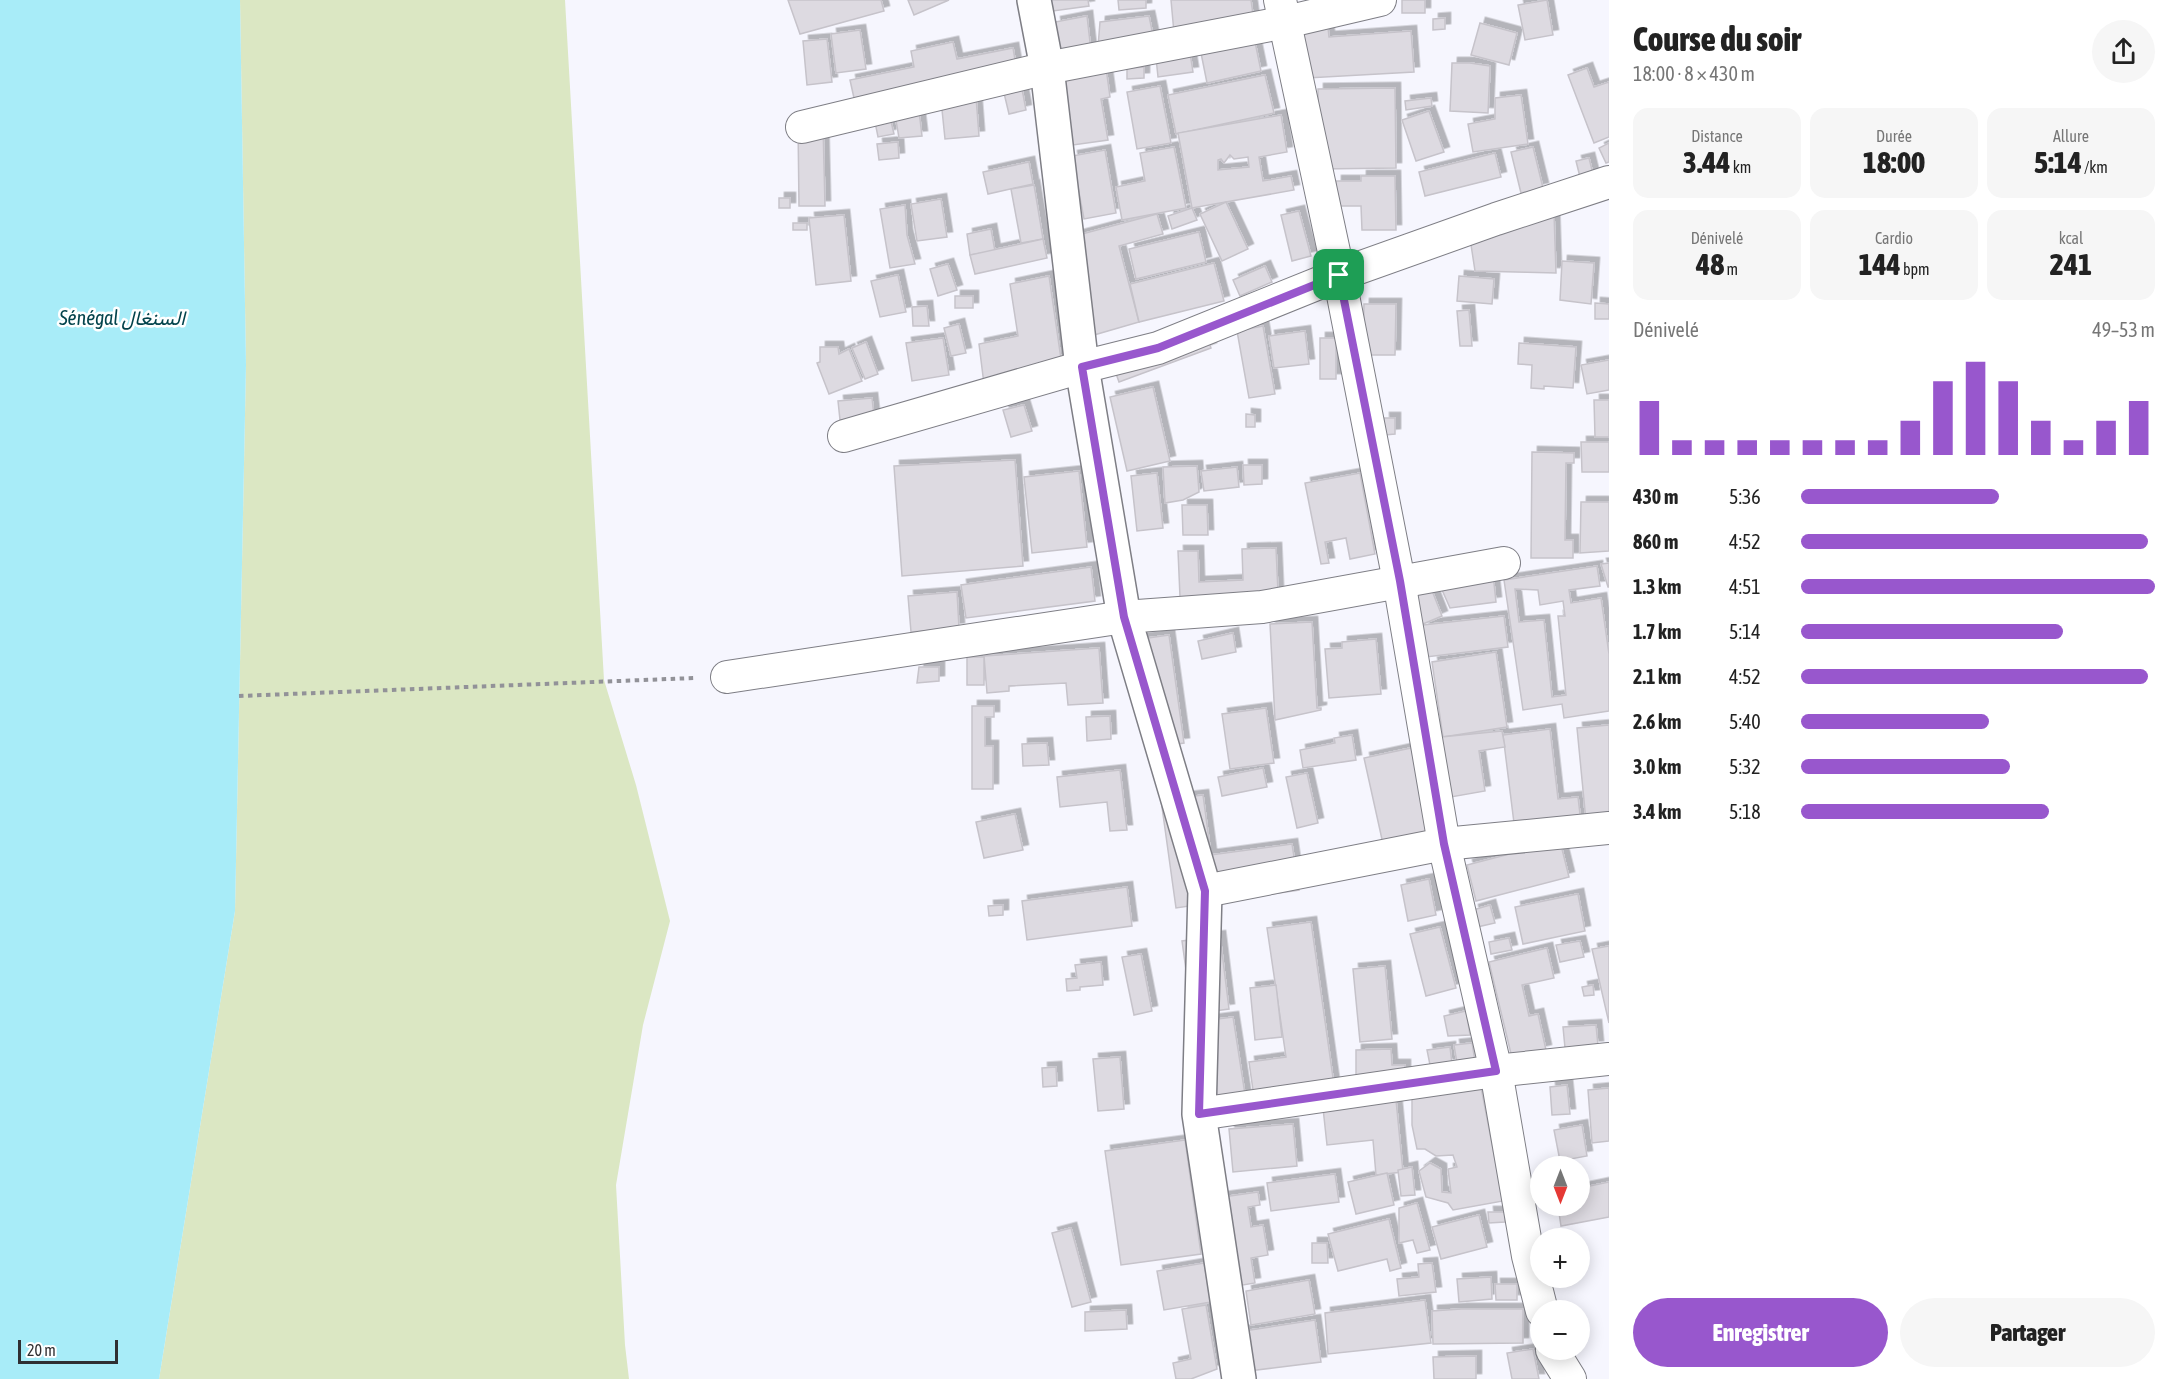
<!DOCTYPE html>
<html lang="fr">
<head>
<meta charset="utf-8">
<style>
	body { margin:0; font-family:"Asap Condensed",Vazirmatn,sans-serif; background:#f6f6f6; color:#222; height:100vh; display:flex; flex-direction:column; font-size:22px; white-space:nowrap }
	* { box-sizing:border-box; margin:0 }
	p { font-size:20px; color:#767676 }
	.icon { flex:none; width:33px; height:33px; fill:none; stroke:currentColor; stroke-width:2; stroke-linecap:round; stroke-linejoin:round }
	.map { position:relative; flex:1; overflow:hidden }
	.sheet { display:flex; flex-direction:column; background:#fff; width:570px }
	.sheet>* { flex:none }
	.needle { width:39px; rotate:180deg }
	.tools { position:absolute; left:1530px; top:1156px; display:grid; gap:12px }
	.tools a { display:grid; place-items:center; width:60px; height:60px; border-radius:50%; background:#fff; box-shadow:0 3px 15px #0003; font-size:30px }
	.scale { position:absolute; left:18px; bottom:15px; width:100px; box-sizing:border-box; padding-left:6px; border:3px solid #2f2f32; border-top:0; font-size:16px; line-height:21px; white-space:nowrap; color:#2f2f32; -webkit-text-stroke:4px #fff; paint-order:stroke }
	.pin { position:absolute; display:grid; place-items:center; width:51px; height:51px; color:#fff; margin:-26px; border-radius:12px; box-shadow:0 3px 9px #0006 }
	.round { display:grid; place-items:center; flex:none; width:63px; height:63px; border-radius:32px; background:#f6f6f6 }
	.head { display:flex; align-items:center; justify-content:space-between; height:102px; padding:0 24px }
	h1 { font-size:33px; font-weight:800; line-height:45px }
	.stats { display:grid; grid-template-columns:repeat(3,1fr); gap:9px; height:102px; padding:6px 24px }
	.stats div { display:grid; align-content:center; border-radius:15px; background:#f6f6f6; text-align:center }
	.stats b { font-size:30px; font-weight:800 }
	.stats small { font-size:16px; font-weight:400 }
	.stats p { font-size:16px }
	.chart { height:168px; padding:12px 24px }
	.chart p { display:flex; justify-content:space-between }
	.chart svg { width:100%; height:108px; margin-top:6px; stroke:#9857cd; stroke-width:6 }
	.action { display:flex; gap:12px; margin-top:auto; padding:12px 24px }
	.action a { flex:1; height:69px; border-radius:36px; background:#9857cd; color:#fff; font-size:24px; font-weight:800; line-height:69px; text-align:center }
	.action a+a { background:#f6f6f6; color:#222 }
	ul { padding:0 24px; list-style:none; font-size:20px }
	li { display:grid; grid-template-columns:96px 72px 1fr; align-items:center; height:45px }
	li i { height:15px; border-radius:8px; background:#9857cd }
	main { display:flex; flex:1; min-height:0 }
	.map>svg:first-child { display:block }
	.green { fill:#dbe7c3 }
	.water { fill:#a8ecf8 }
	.building { fill:#dddae1; stroke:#c6c3ca; stroke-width:1.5; fill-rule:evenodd; filter:url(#shadow) }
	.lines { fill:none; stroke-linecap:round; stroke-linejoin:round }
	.street-casing { stroke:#7e7e85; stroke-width:34 }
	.secondary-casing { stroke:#7e7e85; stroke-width:36 }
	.path { stroke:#929298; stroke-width:4; stroke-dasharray:4.5 4.5; stroke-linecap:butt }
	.street { stroke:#fff; stroke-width:32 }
	.secondary { stroke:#fff; stroke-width:33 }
	.route-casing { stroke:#fff; stroke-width:12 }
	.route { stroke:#9857cd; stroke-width:8 }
	.labels { text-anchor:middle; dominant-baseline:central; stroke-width:5; stroke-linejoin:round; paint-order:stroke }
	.water-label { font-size:20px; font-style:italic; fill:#02434c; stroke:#fff }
</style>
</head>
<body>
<main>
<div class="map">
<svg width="1609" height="1379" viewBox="0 0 1609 1379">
	<defs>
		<filter id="shadow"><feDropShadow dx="5.5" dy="-5.5" stdDeviation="0" flood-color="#0004"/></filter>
	</defs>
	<rect width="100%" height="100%" fill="#f6f6fe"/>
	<path class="green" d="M240,0H565L604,680L636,785L670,921L643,1025L616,1185L625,1345L629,1379H159L235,911L246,365Z"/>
	<path class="water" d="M0,0H240L246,365L235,911L159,1379H0Z"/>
	<g class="building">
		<path d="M788,0H881L884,11L800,34Z"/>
		<path d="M908,0H949L914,15Z"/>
		<path d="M1051,0H1088L1089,6L1053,11Z"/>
		<path d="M1118,0H1146V8L1119,10Z"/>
		<path d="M1171,0H1251L1254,22L1174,33Z"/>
		<rect x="1402" y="0" width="23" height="13"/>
		<path d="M1547,0L1553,35L1525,40L1518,5Z"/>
		<path d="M1087,16L1091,51L1061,53L1055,22Z"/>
		<path d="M1149,16L1154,40L1098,47L1100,22Z"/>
		<path d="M1327,18L1329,37L1411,31L1414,72L1307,78L1298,22Z"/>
		<path d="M1445,18V29L1433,30V19Z"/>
		<path d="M1480,23L1517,33L1509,65L1471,55Z"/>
		<path d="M860,30L866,69L836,73L831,34Z"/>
		<path d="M1254,37L1261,71L1207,83L1200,48Z"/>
		<path d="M827,39L832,82L807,85L803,41Z"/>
		<path d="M953,42L957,59L1013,48L1016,65L854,98L850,80L914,67L911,51Z"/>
		<path d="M1190,53L1193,72L1158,77L1156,58Z"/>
		<path d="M1452,63H1470L1490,66L1488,113L1450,111Z"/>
		<path d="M1144,67V78L1127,79V68Z"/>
		<path d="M1106,68L1110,97L1101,99L1108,140L1073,145L1063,74Z"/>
		<path d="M1587,68L1594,87L1609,82V137L1594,143L1568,75Z"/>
		<path d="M1265,75L1274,113L1176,134L1168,95Z"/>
		<path d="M1160,86L1171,143L1137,149L1127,92Z"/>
		<path d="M1395,88L1396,168L1319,169L1318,89Z"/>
		<path d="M1022,89L1026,110L1009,114L1004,93Z"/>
		<path d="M1521,95L1528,144L1473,152L1468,124L1495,119V98Z"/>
		<path d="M976,97L979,136L945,139L941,100Z"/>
		<path d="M1431,98L1432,106L1406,110L1405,101Z"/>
		<path d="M919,111L922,136L899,138L896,120Z"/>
		<path d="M1429,111L1444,152L1416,161L1402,120Z"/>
		<path d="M889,113L894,134L878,137L874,117Z"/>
		<path d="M1281,115L1287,152L1259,157L1263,181L1291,176L1294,190L1192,208L1178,133ZM1230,155L1234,159L1248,157L1249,167L1218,170V160L1221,159L1224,163Z"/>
		<path d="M798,125H823L825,206H799Z"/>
		<path d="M898,142L899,158L879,160L877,144Z"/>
		<path d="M1609,143V162L1606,163L1599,148Z"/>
		<path d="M1174,147L1186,208L1122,220L1116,187L1145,181L1140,153Z"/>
		<path d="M1533,147L1543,188L1521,193L1511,152Z"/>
		<path d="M1105,150L1116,213L1084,219L1072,156Z"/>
		<path d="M1495,153L1501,177L1425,196L1419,172Z"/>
		<path d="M1589,158L1593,174L1580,177L1576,161Z"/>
		<path d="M1029,162L1033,184L988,194L983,172Z"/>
		<path d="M1361,176H1395L1396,230H1362L1361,206H1336V181H1361Z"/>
		<path d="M1034,185L1043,239L1021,243L1011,189Z"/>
		<rect x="779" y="198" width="11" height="10"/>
		<path d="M941,199L947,237L917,241L911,204Z"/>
		<path d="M1226,202L1248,249L1222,261L1200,214Z"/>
		<path d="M905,205L907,235L915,264L890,268L880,209Z"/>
		<path d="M1192,208L1197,220L1172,229L1168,216Z"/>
		<path d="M1299,211L1311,256L1292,261L1281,215Z"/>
		<path d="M1554,213L1556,273L1475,271L1470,238Z"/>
		<path d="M1157,214L1163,234L1119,246L1139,322L1094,335L1067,238Z"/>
		<path d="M844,215L851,281L816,285L809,218Z"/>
		<rect x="793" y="223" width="14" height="7"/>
		<path d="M991,229L995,251L970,255L967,234Z"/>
		<path d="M1199,232L1206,262L1136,279L1129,249Z"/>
		<path d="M1043,239L1047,258L975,274L970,255Z"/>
		<path d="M1562,261L1594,263L1591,304L1560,300Z"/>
		<path d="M1214,263L1224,301L1139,322L1130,284Z"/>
		<path d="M948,264L957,290L938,296L930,269Z"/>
		<path d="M1265,266L1272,282L1240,296L1233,280Z"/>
		<path d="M898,275L906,312L880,317L871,281Z"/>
		<path d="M1049,276L1061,359L984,384L979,344L1018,336L1010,284Z"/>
		<path d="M1459,276L1494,279L1492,304L1457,301Z"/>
		<rect x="955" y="296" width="18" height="12"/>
		<path d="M1595,303L1609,304V319H1595Z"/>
		<path d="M1364,304H1396L1395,355H1363Z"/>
		<path d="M927,306L929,326H913L912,307Z"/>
		<path d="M1469,310L1472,346H1460L1457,311Z"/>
		<path d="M959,324L966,353L951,356L944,328Z"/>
		<path d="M1263,326L1275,394L1249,398L1237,331Z"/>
		<path d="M1305,331L1309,364L1274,368L1269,336Z"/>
		<path d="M1206,333L1211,348L1119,382L1114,368Z"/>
		<path d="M943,338L949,375L912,381L906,343Z"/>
		<rect x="1320" y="338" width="16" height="41"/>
		<path d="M866,342L878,374L865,379L852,348Z"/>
		<path d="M1519,343L1576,347L1573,388L1544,386V389L1531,388L1532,365L1518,364Z"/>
		<path d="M820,347H838L839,354L849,349L862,381L829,394L817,363L820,362Z"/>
		<path d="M1609,360V390L1587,394L1581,365Z"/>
		<path d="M1153,387L1170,461L1127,471L1110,397Z"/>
		<path d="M872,398L874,416L840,420L838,401Z"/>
		<path d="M1594,400H1609V437H1595Z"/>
		<path d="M1024,405L1032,431L1011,437L1003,410Z"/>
		<path d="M1246,414L1255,415V427H1246Z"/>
		<path d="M1384,418H1395V434L1385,435Z"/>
		<path d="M1581,442H1609V472H1582Z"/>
		<path d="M1532,452L1574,453V463H1566L1565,540H1573V558H1531Z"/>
		<path d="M1015,460L1023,566L902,576L894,466Z"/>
		<path d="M1243,465H1262V484L1244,485Z"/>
		<path d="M1197,466L1199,492L1183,500L1165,503L1163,467Z"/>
		<path d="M1237,467L1239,487L1204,491L1201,471Z"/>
		<path d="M1079,471L1087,547L1032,553L1024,477Z"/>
		<path d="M1157,473L1163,528L1137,531L1131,476Z"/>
		<path d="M1360,473L1375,554L1350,559L1346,538L1325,542L1329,563L1321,564L1305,483Z"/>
		<path d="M1581,502H1609V551L1580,553Z"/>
		<path d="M1182,505H1207L1208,535H1183Z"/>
		<path d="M1276,548L1278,593L1180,597L1178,551H1198L1199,582L1243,580L1242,549Z"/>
		<path d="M1609,563V587H1608L1601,564Z"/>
		<path d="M1597,566L1600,586L1569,590L1571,603L1601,598L1609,654V711L1564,718L1562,704L1523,710L1504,580ZM1515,589L1538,590L1540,605L1563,601L1565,616H1558L1566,695L1552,697L1544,620L1519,622Z"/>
		<path d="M1091,567L1095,601L966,618L961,585Z"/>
		<path d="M1493,574L1496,602L1450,608L1439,583Z"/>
		<path d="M1431,588L1442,616L1423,624L1411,595Z"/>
		<path d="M957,592L959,628L911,632L908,596Z"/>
		<path d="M1504,616L1508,647L1426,657L1423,625Z"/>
		<path d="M1312,622L1317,708H1321V710L1275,720L1270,624Z"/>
		<path d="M1233,633L1236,652L1202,659L1198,641Z"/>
		<path d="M1169,635L1184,743L1156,747L1141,639Z"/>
		<path d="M1376,639L1381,694L1329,698L1325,649L1342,648V642Z"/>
		<path d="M1099,648L1103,703L1068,705L1066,683L1009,686V691L987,693L984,656Z"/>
		<path d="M1496,652L1507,727L1443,737L1432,662Z"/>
		<rect x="967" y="657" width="17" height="28"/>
		<path d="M919,667H939V681L917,683Z"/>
		<path d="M972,706H994V717H985V746H993V789H972Z"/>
		<path d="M1266,708L1274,763L1230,769L1222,714Z"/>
		<path d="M1110,716L1111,739L1087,741L1086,717Z"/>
		<path d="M1609,725V819L1586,821L1577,728Z"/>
		<path d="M1550,729L1558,799L1578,797L1581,823L1515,831L1503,735Z"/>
		<path d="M1502,731L1505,747L1479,751L1485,791L1451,797L1441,737Z"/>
		<path d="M1352,735L1356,760L1303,768L1300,750L1335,743L1334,738Z"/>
		<path d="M1047,743L1049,765L1023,766L1022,744Z"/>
		<path d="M1411,748L1434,852L1387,862L1364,758Z"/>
		<path d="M1263,768L1267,787L1222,796L1218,777Z"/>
		<path d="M1120,770L1127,830L1110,831L1107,802L1060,807L1057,777Z"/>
		<path d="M1307,773L1318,823L1297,828L1286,777Z"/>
		<path d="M1203,795L1211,855L1292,844L1299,890L1176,908L1161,800Z"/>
		<path d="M1015,814L1023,850L984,858L976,822Z"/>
		<path d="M1560,841L1569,877L1476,901L1467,865Z"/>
		<path d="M1429,879L1436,915L1408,921L1401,885Z"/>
		<path d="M1127,887L1132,926L1027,940L1022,901Z"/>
		<path d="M1578,894L1585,931L1523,944L1515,907Z"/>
		<path d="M1003,905V915L989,916L988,906Z"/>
		<path d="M1490,905L1495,923L1477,927L1473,910Z"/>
		<path d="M1311,922L1334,1085L1254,1097L1249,1062L1286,1057L1267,928Z"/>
		<path d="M1440,927L1456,988L1426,996L1410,934Z"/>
		<path d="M1220,936L1229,1009L1192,1014L1182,941Z"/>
		<path d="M1509,938L1512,950L1491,954L1489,942Z"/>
		<path d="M1580,941L1584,957L1560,962L1556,945Z"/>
		<path d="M1609,946V1023L1592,949Z"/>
		<path d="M1547,948L1554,978L1522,985L1529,1016L1538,1014L1546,1050L1512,1058L1489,962Z"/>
		<path d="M1141,954L1152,1011L1134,1015L1122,957Z"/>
		<path d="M1101,962L1103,985L1080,987V990L1067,991L1066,979L1077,978L1075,965Z"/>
		<path d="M1385,966L1392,1039L1360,1042L1353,969Z"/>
		<path d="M1276,985L1282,1037L1255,1040L1250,988Z"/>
		<path d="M1593,985L1594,995L1584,996L1582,987Z"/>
		<path d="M1466,1011L1470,1035L1448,1036L1444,1016Z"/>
		<path d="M1233,1017L1246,1101L1208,1107L1195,1022Z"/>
		<path d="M1596,1025L1598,1046L1565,1048L1563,1027Z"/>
		<path d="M1472,1043L1475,1061L1457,1063L1454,1045Z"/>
		<path d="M1450,1047L1452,1064L1430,1065L1427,1050Z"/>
		<path d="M1391,1049L1392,1065H1405V1083H1356V1050Z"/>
		<path d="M1120,1057L1124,1109L1098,1111L1093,1059Z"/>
		<path d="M1056,1067L1057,1086L1043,1087L1042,1068Z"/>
		<path d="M1480,1082L1503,1201L1453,1210L1448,1203L1426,1197L1419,1171L1430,1163L1441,1169L1442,1192L1451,1193L1448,1169L1457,1167L1453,1155L1436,1156L1425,1149H1417L1412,1125V1095Z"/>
		<path d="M1567,1085L1570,1114L1552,1115L1550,1087Z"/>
		<path d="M1609,1088V1141L1592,1143L1588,1090Z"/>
		<path d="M1396,1100L1403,1172L1376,1175L1373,1140L1327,1145L1323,1108Z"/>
		<path d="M1293,1124L1297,1166L1233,1172L1229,1129Z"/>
		<path d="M1582,1125L1587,1156L1560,1161L1554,1130Z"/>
		<path d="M1185,1140L1201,1254L1121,1265L1105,1151Z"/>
		<path d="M1412,1167L1415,1195L1401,1196L1398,1170Z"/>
		<path d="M1387,1173L1394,1205L1356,1214L1348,1182Z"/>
		<path d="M1335,1174L1339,1202L1271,1211L1267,1183Z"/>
		<path d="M1609,1182V1217L1561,1226L1558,1206H1580V1188Z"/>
		<path d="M1258,1192L1260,1205L1248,1207L1251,1227L1263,1225L1268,1255L1251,1258L1255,1283L1237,1286L1223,1197Z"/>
		<path d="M1417,1203L1430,1250L1417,1253L1413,1240L1399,1243V1208Z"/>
		<path d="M1488,1212H1505V1222L1489,1223Z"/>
		<path d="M1479,1215L1487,1247L1441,1259L1432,1227Z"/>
		<path d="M1389,1219L1401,1268L1390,1271L1387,1259L1338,1271L1328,1234Z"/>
		<path d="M1071,1228L1091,1302L1072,1307L1052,1233Z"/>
		<path d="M1312,1243H1327L1328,1263H1312Z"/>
		<path d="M1204,1263L1211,1302L1164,1310L1157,1271Z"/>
		<path d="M1432,1263L1436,1292L1399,1296L1397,1279L1419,1277L1418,1264Z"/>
		<path d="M1491,1277L1492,1299L1459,1302L1457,1279Z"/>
		<path d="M1309,1280L1315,1314L1251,1325L1246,1291Z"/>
		<path d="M1495,1284H1517V1300H1496Z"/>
		<path d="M1425,1300L1431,1343L1328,1354L1325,1313Z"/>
		<path d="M1206,1305L1217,1369L1191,1379H1176L1173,1363L1191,1359L1182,1309Z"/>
		<path d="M1461,1309H1523V1343L1433,1344L1432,1311Z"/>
		<path d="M1126,1310L1127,1329L1085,1331V1312Z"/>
		<path d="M1315,1320L1321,1362L1249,1371L1244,1331Z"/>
		<path d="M1533,1349L1539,1379H1512L1507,1353Z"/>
		<path d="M1476,1356V1379H1434L1433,1357Z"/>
	</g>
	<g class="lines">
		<defs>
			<g id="street">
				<path d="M1280,0L1339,275L1399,581L1444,844L1496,1071L1528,1256L1542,1311"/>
				<path d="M802,127L1047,68L1286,22L1380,0"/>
				<path d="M844,436L1082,367L1158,348L1339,275L1496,219L1609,182"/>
				<path d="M727,677L1124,617L1262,607L1504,563"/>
				<path d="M1205,891L1444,844L1609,828"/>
				<path d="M1199,1114L1495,1071L1609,1059"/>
				<path d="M1552,1350L1570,1379"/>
			</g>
			<path id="secondary" d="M1034,0L1047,68L1082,367L1124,617L1205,891L1199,1114L1239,1379"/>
		</defs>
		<use href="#street" class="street-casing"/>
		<use href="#secondary" class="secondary-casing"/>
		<path class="path" d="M239,696L694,678"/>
		<use href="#street" class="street"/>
		<use href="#secondary" class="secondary"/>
	</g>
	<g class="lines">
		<defs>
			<path id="route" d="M1339,275L1400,581L1444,844L1496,1071L1199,1114L1205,891L1124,617L1082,367L1158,348Z"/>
		</defs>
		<use href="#route" class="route-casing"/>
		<use href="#route" class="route"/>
	</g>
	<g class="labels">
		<g class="water-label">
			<text x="122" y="317">Sénégal السنغال</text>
		</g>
	</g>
</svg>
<div class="tools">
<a><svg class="needle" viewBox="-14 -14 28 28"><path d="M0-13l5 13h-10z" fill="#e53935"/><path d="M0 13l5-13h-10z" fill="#767676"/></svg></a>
<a>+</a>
<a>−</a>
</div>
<div class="scale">20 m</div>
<div class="pin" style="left:1339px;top:275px;background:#1e9e55"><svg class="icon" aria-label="arrive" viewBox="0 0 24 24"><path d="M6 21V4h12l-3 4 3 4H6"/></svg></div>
</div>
<section class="sheet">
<div class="head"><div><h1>Course du soir</h1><p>18:00 · 8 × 430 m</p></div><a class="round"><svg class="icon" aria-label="share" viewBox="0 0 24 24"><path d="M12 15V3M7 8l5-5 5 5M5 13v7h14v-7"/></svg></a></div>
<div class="stats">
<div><p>Distance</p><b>3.44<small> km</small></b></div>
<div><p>Durée</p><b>18:00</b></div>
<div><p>Allure</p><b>5:14<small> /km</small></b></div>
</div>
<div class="stats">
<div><p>Dénivelé</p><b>48<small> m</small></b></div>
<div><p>Cardio</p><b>144<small> bpm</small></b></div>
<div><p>kcal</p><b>241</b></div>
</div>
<div class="chart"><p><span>Dénivelé</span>49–53 m</p>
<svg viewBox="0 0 160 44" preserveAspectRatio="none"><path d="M5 44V22M15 44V38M25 44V38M35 44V38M45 44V38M55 44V38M65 44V38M75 44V38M85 44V30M95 44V14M105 44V6M115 44V14M125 44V30M135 44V38M145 44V30M155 44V22"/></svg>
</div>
<ul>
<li><b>430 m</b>5:36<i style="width:56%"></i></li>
<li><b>860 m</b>4:52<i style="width:98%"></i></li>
<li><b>1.3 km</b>4:51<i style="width:100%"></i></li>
<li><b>1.7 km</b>5:14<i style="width:74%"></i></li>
<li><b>2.1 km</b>4:52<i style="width:98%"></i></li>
<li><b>2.6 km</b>5:40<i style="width:53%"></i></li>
<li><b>3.0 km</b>5:32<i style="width:59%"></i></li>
<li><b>3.4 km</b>5:18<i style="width:70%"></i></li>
</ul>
<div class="action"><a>Enregistrer</a><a>Partager</a></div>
</section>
</main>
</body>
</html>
